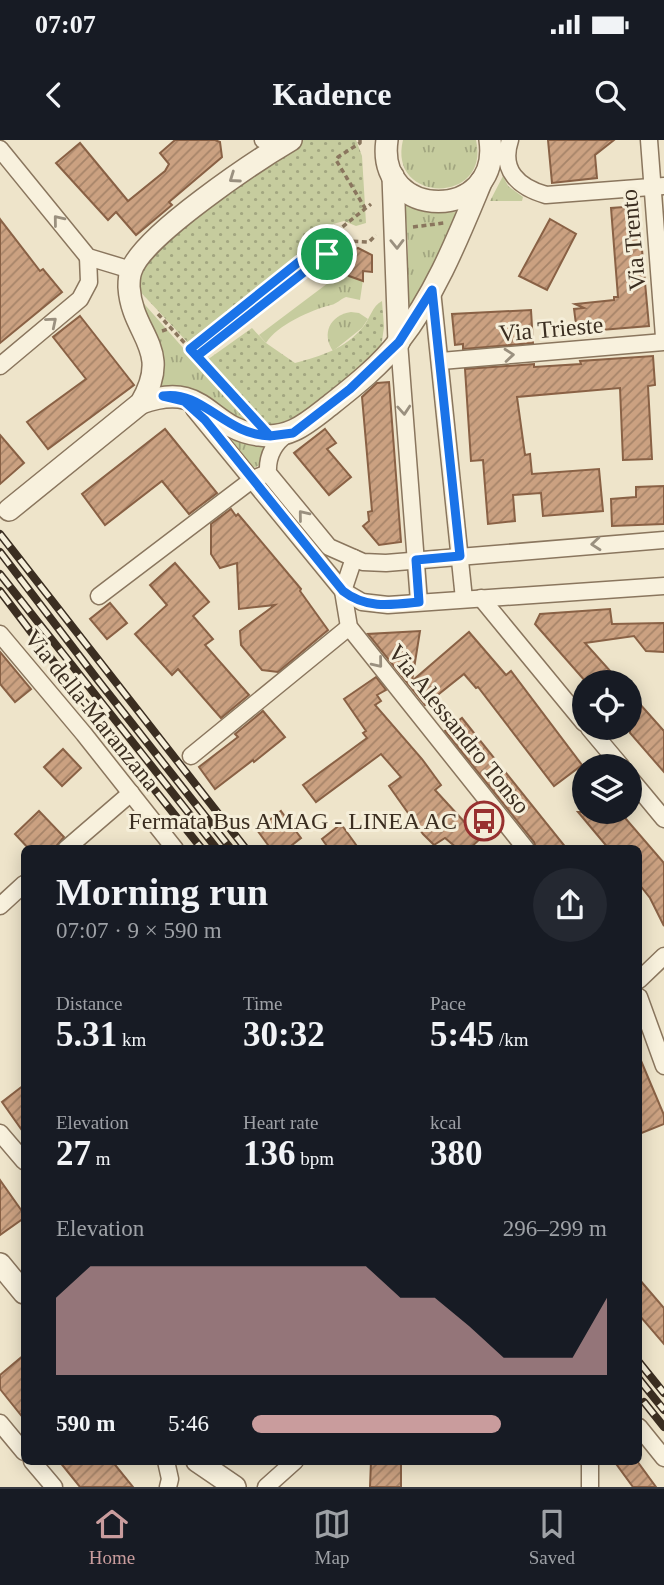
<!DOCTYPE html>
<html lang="en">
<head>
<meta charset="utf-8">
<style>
	body { margin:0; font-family:Georgia,serif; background:#242831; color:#f1f3f6; height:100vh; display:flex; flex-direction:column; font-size:26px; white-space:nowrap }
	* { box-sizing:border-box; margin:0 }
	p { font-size:23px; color:#9ea1a6 }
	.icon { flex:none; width:38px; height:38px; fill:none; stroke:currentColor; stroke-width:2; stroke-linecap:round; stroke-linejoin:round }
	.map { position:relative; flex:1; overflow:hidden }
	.details { position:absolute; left:21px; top:705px; width:621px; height:620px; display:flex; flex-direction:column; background:#171b24; border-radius:10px; box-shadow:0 4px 18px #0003 }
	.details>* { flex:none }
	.controls { position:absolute; left:572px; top:530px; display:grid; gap:14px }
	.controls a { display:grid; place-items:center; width:70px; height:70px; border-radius:50%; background:#171b24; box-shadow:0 4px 18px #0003; font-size:35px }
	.pin { position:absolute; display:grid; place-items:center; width:60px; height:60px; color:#fff; margin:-30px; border:4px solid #fff; border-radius:50%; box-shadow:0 2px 7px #0007 }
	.round { display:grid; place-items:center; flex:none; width:74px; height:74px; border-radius:37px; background:#242831 }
	.head { display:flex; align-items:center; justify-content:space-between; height:119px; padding:0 35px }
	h1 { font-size:38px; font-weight:800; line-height:52px }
	.figures { display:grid; grid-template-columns:repeat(3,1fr); gap:10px; height:119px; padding:7px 35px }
	.figures div { display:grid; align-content:center }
	.figures b { font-size:35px; font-weight:800 }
	.figures small { font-size:19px; font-weight:400 }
	.figures p { font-size:19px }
	.chart { height:196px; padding:14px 35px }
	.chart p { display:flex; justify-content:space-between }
	.chart svg { width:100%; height:126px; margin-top:7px; fill:#c99c9d; opacity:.7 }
	ul { padding:0 35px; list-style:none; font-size:23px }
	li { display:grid; grid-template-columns:112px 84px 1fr; align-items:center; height:52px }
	li i { height:18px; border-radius:9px; background:#c99c9d }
	.status { display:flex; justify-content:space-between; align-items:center; height:49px; padding:0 35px; background:#171b24; direction:ltr }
	.status svg { height:19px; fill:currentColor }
	header { display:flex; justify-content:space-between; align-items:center; height:91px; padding:0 35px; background:#171b24; font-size:32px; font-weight:800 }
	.menu { display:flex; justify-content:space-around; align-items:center; height:98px; border-top:2px solid #363941; background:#171b24; font-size:19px; color:#9ea1a6 }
	.menu a { display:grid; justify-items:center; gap:4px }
	.menu .current { color:#c99c9d }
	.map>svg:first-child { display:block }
	.grass { fill:url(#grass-tufts) }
	.park { fill:url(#park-dots) }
	.building { fill:url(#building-hatch); stroke:#896145; stroke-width:2 }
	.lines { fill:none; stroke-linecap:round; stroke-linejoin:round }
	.minor-casing { stroke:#8a765e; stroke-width:19 }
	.tertiary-casing { stroke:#8a765e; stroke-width:24 }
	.path { stroke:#8a765e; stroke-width:3.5; stroke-dasharray:5 3.5; stroke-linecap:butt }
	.minor { stroke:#f8f1dd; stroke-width:16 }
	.tertiary { stroke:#f8f1dd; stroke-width:21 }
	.rail-casing { stroke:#3b2e21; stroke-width:8 }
	.rail { stroke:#f5eed9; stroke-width:5; stroke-dasharray:16; stroke-linecap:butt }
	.oneway { stroke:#9a907f }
	.route-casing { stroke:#fff; stroke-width:14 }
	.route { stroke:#1a73e8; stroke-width:9 }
	.labels { text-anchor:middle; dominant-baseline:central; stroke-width:6; stroke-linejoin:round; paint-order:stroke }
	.street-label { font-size:24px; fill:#3b2e21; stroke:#f5eed9 }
	.poi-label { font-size:24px; fill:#3b2e21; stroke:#f5eed9; text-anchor:end }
</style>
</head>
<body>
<div class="status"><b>07:07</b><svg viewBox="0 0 49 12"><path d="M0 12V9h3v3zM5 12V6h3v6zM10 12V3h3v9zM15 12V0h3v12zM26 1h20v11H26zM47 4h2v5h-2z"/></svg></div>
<header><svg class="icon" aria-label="back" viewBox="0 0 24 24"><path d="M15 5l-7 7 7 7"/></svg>Kadence<svg class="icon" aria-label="search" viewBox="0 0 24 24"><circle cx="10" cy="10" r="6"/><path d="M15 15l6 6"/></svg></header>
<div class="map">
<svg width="664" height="1347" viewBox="0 0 664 1347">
	<defs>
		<pattern id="grass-tufts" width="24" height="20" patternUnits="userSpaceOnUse" patternTransform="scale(1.75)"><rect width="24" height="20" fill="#c6cc9e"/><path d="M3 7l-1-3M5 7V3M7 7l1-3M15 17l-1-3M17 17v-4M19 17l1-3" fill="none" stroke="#a2a680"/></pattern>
		<pattern id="park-dots" width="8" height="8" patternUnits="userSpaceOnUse" patternTransform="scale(1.75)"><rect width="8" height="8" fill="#c6cc9e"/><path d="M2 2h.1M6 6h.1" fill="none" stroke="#a2a680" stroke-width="1.8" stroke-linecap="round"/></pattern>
		<pattern id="building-hatch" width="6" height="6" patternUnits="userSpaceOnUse" patternTransform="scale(1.75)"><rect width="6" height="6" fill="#cba181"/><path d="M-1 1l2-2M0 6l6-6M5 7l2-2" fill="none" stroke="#a68469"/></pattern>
	</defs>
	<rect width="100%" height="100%" fill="#eee4ca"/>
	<g class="grass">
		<path d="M403,0H476C491,65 387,64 403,0Z"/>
		<path d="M503,36L508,46L523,57L522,61H490Z"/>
		<path d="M405,64L430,73L457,72C444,104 433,144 407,169L408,104Z"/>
		<path d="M344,131L353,138L363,140L360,160L346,157C340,159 337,164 331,165C311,170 277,185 266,203L259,195Z"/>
		<path d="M131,149L192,218L268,295L149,249Z"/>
		<path d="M351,172L359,173L368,179L362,188L333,211C321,194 330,175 351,172Z"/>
		<path d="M220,290L268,303L263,323L252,329Z"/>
	</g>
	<g class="park">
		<path d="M297,0H356L362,16L366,83L356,86L344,81L333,84L328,97L191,206L133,144L140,121Z"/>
		<path d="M382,161L384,187L381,208L313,270L272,291L207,220L252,188L266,203L295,223C321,216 345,209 363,187C370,179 372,166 382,161Z"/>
	</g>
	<g class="building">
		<path d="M175,0H215L220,2L222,17L169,62L172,65L136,95L116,72L108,80L56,23L80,3L128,61L165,31L169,24L160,13Z"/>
		<path d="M548,0H614L595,15L597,38L552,43Z"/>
		<path d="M638,66L649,186L577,192L574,169L584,168L575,164L614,160V157H618L611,68Z"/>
		<path d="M0,79L40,131L43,129L62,152L0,203Z"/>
		<path d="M550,79L576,94L547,150L519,136Z"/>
		<path d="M358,108L372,115V132L363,131V141L349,136L341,129L346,124L340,119Z"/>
		<path d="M531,170L533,203L463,209V204L455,205L452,174Z"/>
		<path d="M80,176L134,245L48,309L27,282L86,239L53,197Z"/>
		<path d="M653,216L655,245L648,246L652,319L623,320L620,248L517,257L525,315L530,314L532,334L599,329L603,371L543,376L541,353L513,355L515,381L488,384L483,320L471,321L465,229L534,224V227L581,224L580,221Z"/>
		<path d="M389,242L401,402L379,405L363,386L369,381L368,372L372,371L362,257L377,243Z"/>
		<path d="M165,289L217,353L189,374L162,341L105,385L82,354Z"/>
		<path d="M325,289L336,303L327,309L351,337L329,355L294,313Z"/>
		<path d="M0,295L24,323L0,344Z"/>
		<path d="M664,346V384L612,386L611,359L636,357V347Z"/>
		<path d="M231,369L236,376L238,374L301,449L300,451L328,490L278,532L262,530L241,505L240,491L275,465L239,469L237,423L220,428L211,414V384Z"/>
		<path d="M175,423L209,462L193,476L213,499L205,505L249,555L221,578L178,529L172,535L135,494L167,465L150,445Z"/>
		<path d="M110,463L127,483L107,499L90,479Z"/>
		<path d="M610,469L612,484L664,483V512L646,511L634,496L585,503L620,542H586L535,484L540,474Z"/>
		<path d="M420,491L412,541L469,492L506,535L511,531L582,625L554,646L478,547L476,548L464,534L425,565L368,494Z"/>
		<path d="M0,512L31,549L15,562L0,544Z"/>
		<path d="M376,537L386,550L377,555L381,561L375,565L422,619L441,645L435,650L480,699L469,709H458L445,698L434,705L423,694L389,646L401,637L381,614L316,662L303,645L367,598L363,593L366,591L344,559Z"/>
		<path d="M630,553L664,591V632L630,593Z"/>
		<path d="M263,571L285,597L254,622L253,620L215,649L199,627L238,597L235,594Z"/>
		<path d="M462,578L567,709H536L534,702L445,591Z"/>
		<path d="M63,609L81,628L62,646L44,627Z"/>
		<path d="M39,671L64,697L54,709H29L15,694Z"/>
		<path d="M281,671L301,698L287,709H271L257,690Z"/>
		<path d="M578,672H620L664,723V786L650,758L639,744V709H609Z"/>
		<path d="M341,684L359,709H329L322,699Z"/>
		<path d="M639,916L664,975V984L639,994Z"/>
		<path d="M24,945V993L2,962Z"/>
		<path d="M0,1040L24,1074V1078L0,1095Z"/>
		<path d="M639,1139L664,1168V1204L639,1175Z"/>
		<path d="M24,1215V1279L0,1249V1235Z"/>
		<path d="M59,1321H112L133,1347H80Z"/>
		<path d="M371,1321H401V1347H370Z"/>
		<path d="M614,1321H637L656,1347H633Z"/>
	</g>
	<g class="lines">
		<defs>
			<g id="minor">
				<path d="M263,0L281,6"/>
				<path d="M510,0C500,30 518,47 546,55L664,46"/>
				<path d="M649,0L664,197"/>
				<path d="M0,9L88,117L131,130"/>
				<path d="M432,150L464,459"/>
				<path d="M399,202L419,462"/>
				<path d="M441,221L664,202"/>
				<path d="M0,226L80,159L89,142L88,117"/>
				<path d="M194,269L343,451L362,462L388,465L664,446"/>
				<path d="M287,294C273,304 267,317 268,333L329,407L363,422L386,423L664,400"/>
				<path d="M354,418L343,451L349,487L526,709"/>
				<path d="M99,456L253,339L263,335"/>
				<path d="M481,458L584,583"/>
				<path d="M0,494L84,594L175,709"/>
				<path d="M589,588L621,626"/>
				<path d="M191,616L349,487"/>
				<path d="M630,638L664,679"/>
				<path d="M66,709L131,653"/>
				<path d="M0,766L24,744"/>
				<path d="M639,840L664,816"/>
				<path d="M639,857L664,926"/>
				<path d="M0,993L24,1021"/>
				<path d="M0,1283L24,1312"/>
				<path d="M639,1287L664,1318"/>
				<path d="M32,1321L54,1347"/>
				<path d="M166,1321L170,1339L168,1347"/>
				<path d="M590,1321V1347"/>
				<path d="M266,1347L295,1321"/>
			</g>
			<g id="tertiary">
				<path d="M387,0C375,82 502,82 490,0"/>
				<path d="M393,36L399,202"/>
				<path d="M141,263C207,240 206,288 258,295C288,300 306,284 329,266C353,247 380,226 399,201C436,154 459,95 482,40"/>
				<path d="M9,370L141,263C173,208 132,196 129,147C129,142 129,136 131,131C142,96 257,20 291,0"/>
				<path d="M0,1124L24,1153"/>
				<path d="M197,1321L235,1347"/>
			</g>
		</defs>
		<use href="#minor" class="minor-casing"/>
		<use href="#tertiary" class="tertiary-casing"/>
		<g class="path">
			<path d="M360,0V3L338,17L336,20L365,68"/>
			<path d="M413,87L444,83"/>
			<path d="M158,174L247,271"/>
			<path d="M162,191L171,188"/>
			<path d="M190,209L371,64"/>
			<path d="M197,216L336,106L349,101L369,102L376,95"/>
		</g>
		<use href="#minor" class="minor"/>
		<use href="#tertiary" class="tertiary"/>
		<defs>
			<g id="rail">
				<path d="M0,394L246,709"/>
				<path d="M0,412L97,539L231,709"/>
				<path d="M0,434L217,709"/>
				<path d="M0,451L78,554L202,709"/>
				<path d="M639,1222L664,1253"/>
				<path d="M639,1239L664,1270"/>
				<path d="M644,1262L664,1287"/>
			</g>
		</defs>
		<use href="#rail" class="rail-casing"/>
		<use href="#rail" class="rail"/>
	</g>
	<defs><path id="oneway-chevron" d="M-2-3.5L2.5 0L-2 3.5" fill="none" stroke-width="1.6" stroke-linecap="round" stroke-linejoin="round" transform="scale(1.75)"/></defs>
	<g class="oneway">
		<use href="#oneway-chevron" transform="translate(234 38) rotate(145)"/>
		<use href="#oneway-chevron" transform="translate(58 80) rotate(-129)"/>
		<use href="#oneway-chevron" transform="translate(397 104) rotate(89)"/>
		<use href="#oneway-chevron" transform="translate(52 182) rotate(-40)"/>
		<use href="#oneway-chevron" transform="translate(509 215) rotate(-5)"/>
		<use href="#oneway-chevron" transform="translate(404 270) rotate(86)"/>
		<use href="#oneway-chevron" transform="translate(303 375) rotate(-129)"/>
		<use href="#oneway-chevron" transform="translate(596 404) rotate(175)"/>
		<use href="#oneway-chevron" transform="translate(378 523) rotate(51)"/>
	</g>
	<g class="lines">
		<defs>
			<path id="route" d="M327,114L197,216L270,296C225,295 203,250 163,256L184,261L205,280L343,451C366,469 391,465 419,462L416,420L460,416L432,150L399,202L350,249L293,293L270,296C243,267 217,238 190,209L320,105L327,114"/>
		</defs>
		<use href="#route" class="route-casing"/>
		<use href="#route" class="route"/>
	</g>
	<defs>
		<symbol id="bus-ring" viewBox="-11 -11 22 22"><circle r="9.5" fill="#f5eed9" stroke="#983130" stroke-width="1.5"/><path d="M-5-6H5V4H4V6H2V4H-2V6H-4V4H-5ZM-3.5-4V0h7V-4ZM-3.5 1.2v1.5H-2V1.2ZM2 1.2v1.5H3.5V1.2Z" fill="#983130"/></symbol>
	</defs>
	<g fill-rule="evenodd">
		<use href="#bus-ring" x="462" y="659" width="44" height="44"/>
	</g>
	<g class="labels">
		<g class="street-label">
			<text transform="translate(633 100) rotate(-95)">Via Trento</text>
			<text transform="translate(551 189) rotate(-5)">Via Trieste</text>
			<text transform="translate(92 570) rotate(51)">Via della Maranzana</text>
			<text transform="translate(459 589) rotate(51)">Via Alessandro Tonso</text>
		</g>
		<g class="poi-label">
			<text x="457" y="681">Fermata Bus AMAG - LINEA AC</text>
		</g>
	</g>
</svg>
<div class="controls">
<a><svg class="icon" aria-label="locate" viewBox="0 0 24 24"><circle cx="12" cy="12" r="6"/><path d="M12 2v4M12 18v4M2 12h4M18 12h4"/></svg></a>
<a><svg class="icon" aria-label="layers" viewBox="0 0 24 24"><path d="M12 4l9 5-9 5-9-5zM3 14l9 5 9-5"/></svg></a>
</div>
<div class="pin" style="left:327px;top:114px;background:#1e9e55"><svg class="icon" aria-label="arrive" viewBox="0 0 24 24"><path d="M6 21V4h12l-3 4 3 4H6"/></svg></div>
<section class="details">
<div class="head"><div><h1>Morning run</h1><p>07:07 · 9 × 590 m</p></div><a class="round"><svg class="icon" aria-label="share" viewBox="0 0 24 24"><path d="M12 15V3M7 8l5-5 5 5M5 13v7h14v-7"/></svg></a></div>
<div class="figures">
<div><p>Distance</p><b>5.31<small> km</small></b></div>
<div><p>Time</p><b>30:32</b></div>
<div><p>Pace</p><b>5:45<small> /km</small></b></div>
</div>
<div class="figures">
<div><p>Elevation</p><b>27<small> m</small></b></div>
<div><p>Heart rate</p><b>136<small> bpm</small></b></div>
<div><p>kcal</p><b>380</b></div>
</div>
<div class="chart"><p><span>Elevation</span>296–299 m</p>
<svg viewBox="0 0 160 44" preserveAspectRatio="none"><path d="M0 44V17L10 6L20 6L30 6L40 6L50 6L60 6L70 6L80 6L90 6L100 17L110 17L120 27L130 38L140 38L150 38L160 17V44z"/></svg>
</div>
<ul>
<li><b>590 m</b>5:46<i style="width:70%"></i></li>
</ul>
</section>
</div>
<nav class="menu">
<a class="current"><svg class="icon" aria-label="home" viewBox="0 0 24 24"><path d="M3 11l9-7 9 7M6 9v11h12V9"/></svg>Home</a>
<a><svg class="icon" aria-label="map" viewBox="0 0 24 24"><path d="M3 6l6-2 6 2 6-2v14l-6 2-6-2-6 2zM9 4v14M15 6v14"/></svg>Map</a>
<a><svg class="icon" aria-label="saved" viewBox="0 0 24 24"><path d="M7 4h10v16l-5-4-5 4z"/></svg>Saved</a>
</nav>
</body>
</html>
